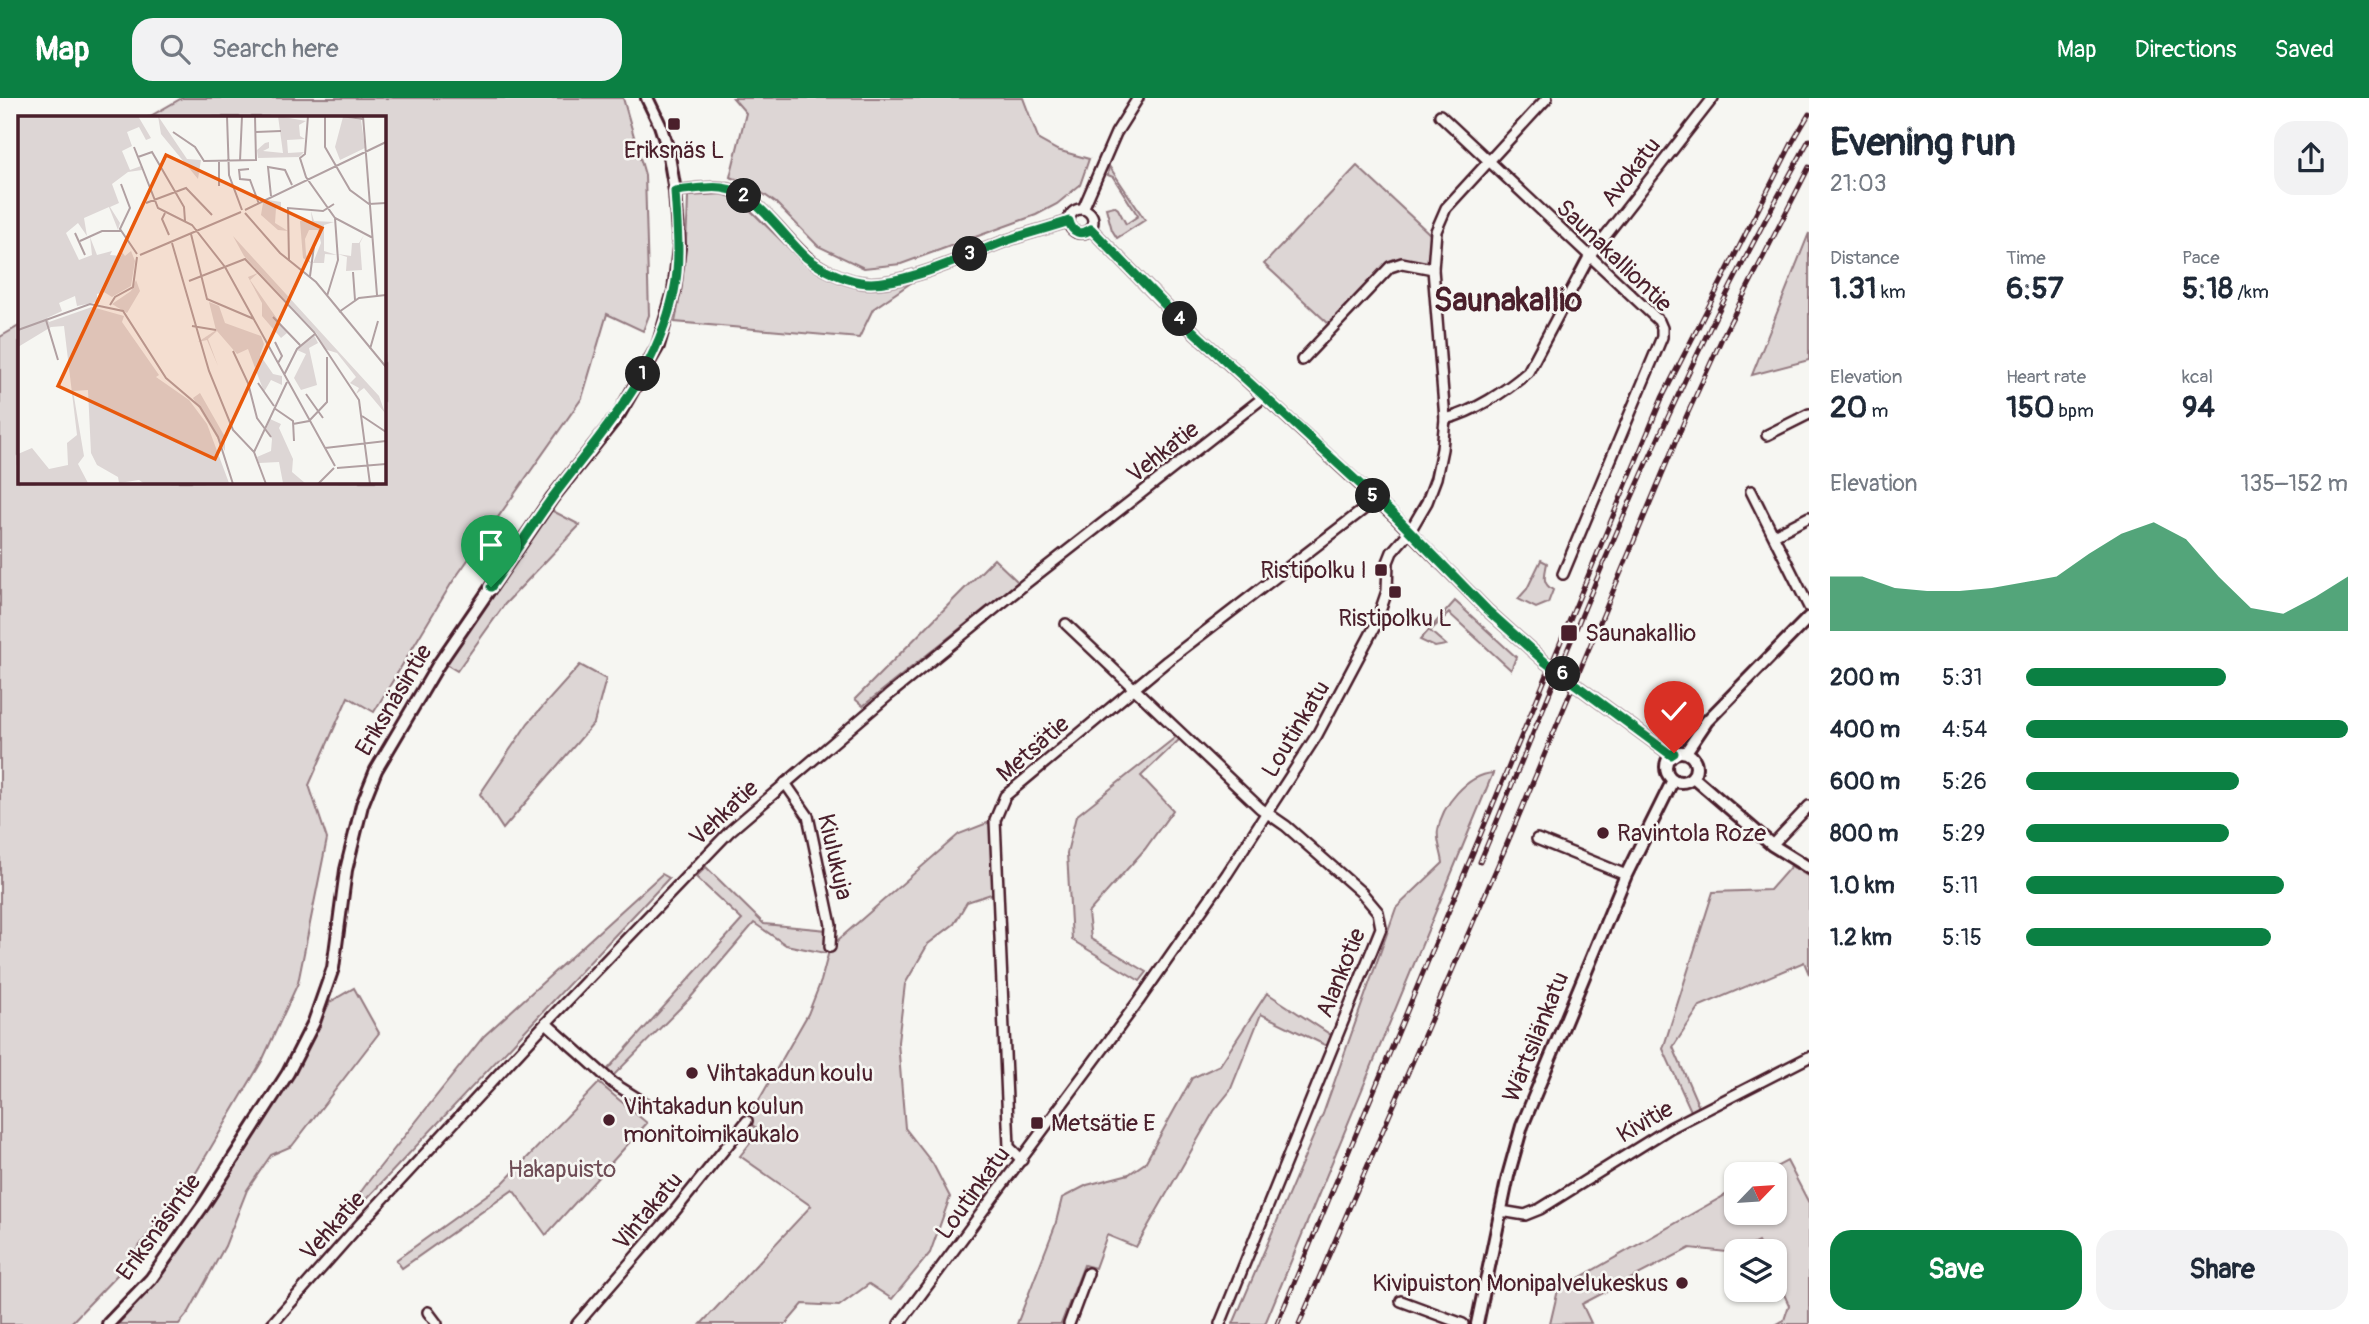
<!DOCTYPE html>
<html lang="en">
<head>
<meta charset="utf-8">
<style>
	body { margin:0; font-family:Pangolin,sans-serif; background:#f2f2f3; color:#1f2937; height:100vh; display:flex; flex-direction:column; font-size:26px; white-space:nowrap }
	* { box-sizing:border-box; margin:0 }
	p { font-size:23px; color:#747a83 }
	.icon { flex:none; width:38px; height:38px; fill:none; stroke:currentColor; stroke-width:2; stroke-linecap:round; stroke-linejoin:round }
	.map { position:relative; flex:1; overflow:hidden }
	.drawer { display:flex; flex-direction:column; background:#fff; width:560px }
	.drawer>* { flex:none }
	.needle { width:46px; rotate:65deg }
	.controls { position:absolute; left:1724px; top:1064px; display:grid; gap:14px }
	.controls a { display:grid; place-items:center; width:63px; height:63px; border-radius:14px; background:#fff; box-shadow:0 2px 5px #0004; font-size:35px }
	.pin { position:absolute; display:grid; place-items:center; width:60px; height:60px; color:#fff; margin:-72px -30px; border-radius:50% 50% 50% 0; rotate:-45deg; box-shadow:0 0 7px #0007 }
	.pin .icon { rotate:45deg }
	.km { position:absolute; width:35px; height:35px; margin:-18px; border-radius:50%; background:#222; color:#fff; font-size:19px; line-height:35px; text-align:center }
	.round { display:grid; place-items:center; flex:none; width:74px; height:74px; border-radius:21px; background:#f2f2f3 }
	.headline { display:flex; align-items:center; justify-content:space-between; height:119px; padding:0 21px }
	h1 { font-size:38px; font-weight:800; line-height:52px }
	.figures { display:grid; grid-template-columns:repeat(3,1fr); gap:10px; height:119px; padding:7px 21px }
	.figures div { display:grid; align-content:center }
	.figures b { font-size:30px; font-weight:800 }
	.figures small { font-size:19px; font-weight:400 }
	.figures p { font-size:19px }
	.chart { height:196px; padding:14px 21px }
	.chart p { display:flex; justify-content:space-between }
	.chart svg { width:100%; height:126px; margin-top:7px; fill:#0b8043; opacity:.7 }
	.button { display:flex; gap:14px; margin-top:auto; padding:14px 21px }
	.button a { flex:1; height:80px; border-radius:21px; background:#0b8043; color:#fff; font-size:28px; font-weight:800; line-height:80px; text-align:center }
	.button a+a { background:#f2f2f3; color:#1f2937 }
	ul { padding:0 21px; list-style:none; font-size:23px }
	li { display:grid; grid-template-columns:112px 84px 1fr; align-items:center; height:52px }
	li i { height:18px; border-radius:9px; background:#0b8043 }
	header { display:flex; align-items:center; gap:42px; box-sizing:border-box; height:98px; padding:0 35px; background:#0b8043; color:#fff }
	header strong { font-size:33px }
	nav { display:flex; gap:38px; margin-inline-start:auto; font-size:24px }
	.search { width:490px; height:63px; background:#f2f2f3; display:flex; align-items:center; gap:18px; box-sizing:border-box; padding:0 24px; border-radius:21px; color:#747a83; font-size:26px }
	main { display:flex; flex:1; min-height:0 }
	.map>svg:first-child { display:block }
	.green { fill:#ddd6d5; stroke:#947a80; stroke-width:2 }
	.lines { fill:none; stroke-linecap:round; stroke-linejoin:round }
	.minor-casing { stroke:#4a1f2b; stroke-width:14 }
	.tertiary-casing { stroke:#4a1f2b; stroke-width:16 }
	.minor { stroke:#f6f6f2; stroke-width:9 }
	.tertiary { stroke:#f6f6f2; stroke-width:10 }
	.rail-casing { stroke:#4a1f2b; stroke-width:5 }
	.rail { stroke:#f6f6f2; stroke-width:2.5; stroke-dasharray:8; stroke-linecap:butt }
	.route-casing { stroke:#fff; stroke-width:14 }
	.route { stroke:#0b8043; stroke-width:9 }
	.poi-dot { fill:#4a1f2b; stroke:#f6f6f2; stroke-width:2.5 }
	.labels { text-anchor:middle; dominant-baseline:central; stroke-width:5; stroke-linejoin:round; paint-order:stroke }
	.poi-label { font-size:24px; fill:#4a1f2b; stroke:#f6f6f2; text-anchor:start }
	.street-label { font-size:24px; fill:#4a1f2b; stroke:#f6f6f2 }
	.park-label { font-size:24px; fill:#6f4d56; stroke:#f6f6f2 }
	.district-label { font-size:32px; font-weight:bold; fill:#4a1f2b; stroke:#f6f6f2 }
	.inset-road { fill:none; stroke:#b1a0a2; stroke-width:2 }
	.view { fill:#e8590c; fill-opacity:0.15; stroke:#e8590c; stroke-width:3.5 }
	.inset-edge { fill:none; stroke:#4a1f2b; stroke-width:3.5 }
</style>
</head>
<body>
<header>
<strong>Map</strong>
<div class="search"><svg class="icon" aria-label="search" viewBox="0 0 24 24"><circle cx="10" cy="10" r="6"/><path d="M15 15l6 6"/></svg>Search here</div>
<nav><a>Map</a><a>Directions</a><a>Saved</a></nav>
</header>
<main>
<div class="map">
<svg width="1809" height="1226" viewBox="0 0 1809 1226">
	<rect width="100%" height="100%" fill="#f6f6f2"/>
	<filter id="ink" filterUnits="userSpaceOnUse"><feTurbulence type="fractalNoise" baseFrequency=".0143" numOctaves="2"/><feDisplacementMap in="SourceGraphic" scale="14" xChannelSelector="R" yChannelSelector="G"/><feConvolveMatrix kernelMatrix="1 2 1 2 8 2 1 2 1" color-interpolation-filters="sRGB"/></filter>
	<g filter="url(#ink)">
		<g class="green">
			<path d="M182,0H623L645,77L649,217L643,233L607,216L582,300L451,486L374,614L348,599L309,687L327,741L298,885L262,963L197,1073L117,1177L70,1226H0V239L19,228V383H383V19H149Z"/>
			<path d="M733,0H1023L1039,42L1057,52L1089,61L1080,87L1057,106L1036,117L901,166L864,170L818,148L776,105L748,85L730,79L746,15Z"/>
			<path d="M1109,68L1145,122L1117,140L1112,132L1106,110L1114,108L1118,111L1126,126L1138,118L1113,79L1108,77Z"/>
			<path d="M1357,68L1431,137L1429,166L1402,161L1393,162L1329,226L1264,166Z"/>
			<path d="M723,96L739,101L803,164L832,180L862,190H884L915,182L873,211L859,240L675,224C684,182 687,141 688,98Z"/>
			<path d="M1809,135V262L1752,277Z"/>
			<path d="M551,412L580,427L505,506L457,573L444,565Z"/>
			<path d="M994,461L1018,484L863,608L855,601Z"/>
			<path d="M1541,462L1547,465C1545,477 1541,485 1553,492L1548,505L1536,510L1518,501L1527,491Z"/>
			<path d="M1455,503L1516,559L1511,572L1449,515L1430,533L1446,547L1435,549L1420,542Z"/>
			<path d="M580,567L606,581L594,625L503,731L480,696L528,625Z"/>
			<path d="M1177,638L1180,641L1141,678L1173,712L1145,751L1088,815L1091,841L1147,874L1140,883L1072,842L1067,755L1076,718Z"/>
			<path d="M1493,675L1265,1226H1233L1323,1016L1396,810L1443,765C1442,755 1436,741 1438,732C1442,707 1467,677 1493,675Z"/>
			<path d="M995,722L997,794L967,804L954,826L928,846L905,886L898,944L905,1030L933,1066L950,1099L930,1155L892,1201L869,1186L839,1208L803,1206L786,1226H701L811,1108L740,1058L760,1033L747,1023L808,916L821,883L830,849L959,736Z"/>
			<path d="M1791,768L1809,779V876L1804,864L1700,908L1673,949L1699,1009L1691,1013L1663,951L1713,794L1770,792Z"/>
			<path d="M706,769L764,826L827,832L825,855L786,847L754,825L691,899L613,978L606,973L742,822L696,779Z"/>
			<path d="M662,776L669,780L320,1150L368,1084L484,938Z"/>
			<path d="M354,890L379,935L292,1048L271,1057L247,1092L225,1148L189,1214L179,1226H118L161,1179L208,1110L292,976L330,904Z"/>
			<path d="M1267,895L1331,937L1327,948L1261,916L1230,993L1214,1013L1136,1149L1107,1137L1095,1170L1084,1167L1061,1226H1017L1055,1128L1062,1100L1087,1087L1129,1076L1145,1065L1192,980L1220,967Z"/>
			<path d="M599,985L647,1025L546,1137L513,1092L402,1170L396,1162L502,1086Z"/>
			<path d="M1787,1063L1809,1105V1226H1777L1784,1222L1789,1207L1775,1177L1774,1153H1763L1758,1144L1736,1155L1690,1150L1582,1206L1591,1225L1550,1226L1558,1192L1736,1091V1115H1774V1076H1763Z"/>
		</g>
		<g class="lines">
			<defs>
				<g id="minor">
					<path d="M1440,17L1659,223L1662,230V239L1563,476"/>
					<path d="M675,93C690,92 708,88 723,90C757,95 783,139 808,160C821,171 843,181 860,184C899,191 970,156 1008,142C1028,135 1049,130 1069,123"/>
					<circle cx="1081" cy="123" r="12"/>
					<path d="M1083,111L1116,35L1138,0"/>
					<path d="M1091,131L1170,212L1394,418L1487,512L1545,564L1671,657"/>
					<path d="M1302,262L1390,169L1402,165L1433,171"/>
					<path d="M1445,321C1474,314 1506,293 1528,274L1589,159L1713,0"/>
					<path d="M1767,337L1809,316"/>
					<path d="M1751,393L1809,509"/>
					<path d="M1774,437L1809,419"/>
					<path d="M1066,526L1260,710L1286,728L1362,795L1378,814L1381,830L1220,1226"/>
					<path d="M785,685L808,718L831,827L830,849"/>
					<path d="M1537,741L1626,777"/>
					<path d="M1772,747L1809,708"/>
					<path d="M546,925L613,985L648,1007"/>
					<path d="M1022,1062L1009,1049L995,722L1005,698L1167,563L1377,401"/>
					<path d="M1501,1113L1525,1117L1540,1111L1670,1030L1809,959"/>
					<path d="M1401,1203L1463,1226"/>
					<path d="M428,1214L437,1226"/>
					<path d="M272,1226L361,1125L546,925L730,733L890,596L1025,486L1264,299"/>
					<path d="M577,1226L674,1114L747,1023"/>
					<path d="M899,1226L1140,901L1227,776L1317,637L1375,528L1387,493L1388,464L1392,454L1410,433L1427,404L1436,380L1442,351L1445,321L1433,171L1436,133L1446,110L1547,0"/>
					<path d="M1069,1226L1088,1175"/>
				</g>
				<g id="tertiary">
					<circle cx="1681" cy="669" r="15"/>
					<path d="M1686,654L1707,623L1809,519"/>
					<path d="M1693,679L1772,747L1809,770"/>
					<path d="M108,1226L151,1181L204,1106L288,975L314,924L333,870L346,772L362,707L376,672L438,567L552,400L619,316L658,248L674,193L679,149L675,93L668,52L660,27L647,0"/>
					<path d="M1477,1226L1508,1078L1522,1028L1626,777L1673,682"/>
				</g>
			</defs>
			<use href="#minor" class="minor-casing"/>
			<use href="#tertiary" class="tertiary-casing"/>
			<use href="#minor" class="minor"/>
			<use href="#tertiary" class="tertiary"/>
			<defs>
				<g id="rail">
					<path d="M1480,764C1544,611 1604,456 1674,306C1715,216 1761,128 1809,42"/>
					<path d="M1277,1226L1662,300L1792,45L1809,16"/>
					<path d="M1299,1226L1504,753L1686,319L1723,238L1809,69"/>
				</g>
			</defs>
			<use href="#rail" class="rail-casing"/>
			<use href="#rail" class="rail"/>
		</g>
	</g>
	<g class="lines" filter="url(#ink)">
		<defs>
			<path id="route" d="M491,489C512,459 531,429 552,400C603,332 655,280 674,194C681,161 677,127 675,93C690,92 708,88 722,90C757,94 783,139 807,160C821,171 843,181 860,184C899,191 970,156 1008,142C1028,135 1049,130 1069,123C1072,135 1081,138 1091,131L1170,212L1395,418L1487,512L1545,564L1671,657L1674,655"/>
		</defs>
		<use href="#route" class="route-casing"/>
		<use href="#route" class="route"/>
	</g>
	<g class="poi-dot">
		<rect x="667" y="19" width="14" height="14" rx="3.5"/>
		<rect x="1374" y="465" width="14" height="14" rx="3.5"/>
		<rect x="1388" y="487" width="14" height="14" rx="3.5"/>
		<rect x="1560" y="526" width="18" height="18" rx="3.5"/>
		<circle cx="1603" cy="735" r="7"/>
		<circle cx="692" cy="975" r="7"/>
		<circle cx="609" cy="1022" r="7"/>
		<rect x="1030" y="1018" width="14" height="14" rx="3.5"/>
		<circle cx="1682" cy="1185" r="7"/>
	</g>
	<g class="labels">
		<g class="poi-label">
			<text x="674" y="52" text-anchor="middle">Eriksnäs L</text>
			<text x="1367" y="472" text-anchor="end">Ristipolku I</text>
			<text x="1395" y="520" text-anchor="middle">Ristipolku L</text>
			<text x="1585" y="535">Saunakallio</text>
			<text x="1617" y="735">Ravintola Roze</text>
			<text x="706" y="975">Vihtakadun koulu</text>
			<text x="623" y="1008">Vihtakadun koulun<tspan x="623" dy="28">monitoimikaukalo</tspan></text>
			<text x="1051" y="1025">Metsätie E</text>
			<text x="1668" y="1185" text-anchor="end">Kivipuiston Monipalvelukeskus</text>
		</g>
		<g class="street-label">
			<text transform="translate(1631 74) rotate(-52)">Avokatu</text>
			<text transform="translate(1614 158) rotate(44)">Saunakalliontie</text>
			<text transform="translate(1163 354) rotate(-38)">Vehkatie</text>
			<text transform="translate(394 602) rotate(-59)">Eriksnäsintie</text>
			<text transform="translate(1296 631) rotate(-59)">Loutinkatu</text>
			<text transform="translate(1033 651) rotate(-41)">Metsätie</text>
			<text transform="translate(724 715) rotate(-43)">Vehkatie</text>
			<text transform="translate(835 759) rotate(77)">Kiulukuja</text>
			<text transform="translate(1341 875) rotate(-68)">Alankotie</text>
			<text transform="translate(1536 939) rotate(-68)">Wärtsilänkatu</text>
			<text transform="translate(1645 1024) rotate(-30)">Kivitie</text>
			<text transform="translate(973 1095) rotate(-54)">Loutinkatu</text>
			<text transform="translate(648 1113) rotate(-50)">Vihtakatu</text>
			<text transform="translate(333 1128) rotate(-48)">Vehkatie</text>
			<text transform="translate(159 1129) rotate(-54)">Eriksnäsintie</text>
		</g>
		<g class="park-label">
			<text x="562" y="1071">Hakapuisto</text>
		</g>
		<g class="district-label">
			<text x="1508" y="203">Saunakallio</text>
		</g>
	</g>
	<g transform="translate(18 18)">
		<rect width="368" height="368" fill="#f6f6f2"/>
		<path d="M0,0H120L133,22L128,24L121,11L109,16L114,30L104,35L112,54L123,50L124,54L110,56L94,68L101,87L92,91L102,107L100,114L91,91L66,102L69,120L60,107L48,117L61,144L74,139L72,121L79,139L94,135L92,139L104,140L99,138L104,136L107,140L113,135L117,145L113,170L94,181L86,176L79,178V186L59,190L57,180L41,187L44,195L29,202L31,206L74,191L106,200L104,206L141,259L138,261L171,284L189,308L211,367L127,368L121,364L101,367L100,361L79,349L73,337L70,274L55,275L66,340L60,348L70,367H0V338L14,332L31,353L50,349L49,327L59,319L46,210L33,211L0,231ZM140,0L169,43L183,44L180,63L143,18ZM260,0L288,5L281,9L282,20L287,23L269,24L270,37L286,36L281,41L240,42L239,34L247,27L251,26V32L245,35L265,37ZM325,1L343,4L347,32L322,44L317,31ZM250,84L263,86V92H258L257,107L270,115L260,114L243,99L245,87ZM293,95L296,105L316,106L306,109V135L319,139L307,138L306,147H295L303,127L300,114H291L287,123L288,139L294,148L285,142L282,105H294ZM346,119L342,127L344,154L328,155L329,141L320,138L333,140L334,127H341ZM215,120L361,280L367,297L346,272L338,278L341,272L332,267L338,261L319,237L306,233L299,218L226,140ZM240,157L232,164L269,217L263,222L244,200V187L230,161ZM118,164L122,175L109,197L94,188L113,175ZM191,186L201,190L207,207L243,220L246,228L242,239L255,258L264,260V269L253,264L246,276L230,233L219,238L199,215L190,223L200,250L189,224L180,226L198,214ZM296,219L300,227L291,232L299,269L283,274L276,262L288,238L279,234ZM182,277L207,321V335L175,282ZM252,303L263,308L261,312L275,343L274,356L287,367H265L261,346L241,347L239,341L253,335L254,323L248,313Z" fill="#ddd6d5"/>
		<path class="inset-road" d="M209,0L211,59L224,94M290,0L287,38L282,42L288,61L317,102L355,122M307,0V31L332,74L351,88L368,87M323,0L345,3M345,0L359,179M155,16L177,31L186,45L238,44L237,0M238,16L263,15M116,31L140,92L174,109L207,151L317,350M120,41L134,36L166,91L167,105M201,45V70M222,45L224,0M231,53L221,54L222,63L232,64L241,88M103,68L112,92L102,113L119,138M253,80L250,51L267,54L274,69M128,87L168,72L194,99M227,94L368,26M147,97L144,103L151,119M227,97L262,137L298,166L368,251M57,117L67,139M173,118L189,183L236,203M62,125L84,115H103M154,127L191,255L215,314L236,336L248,368M122,139L223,96M271,145L270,92L305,95L316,88M335,156L337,184M292,160L296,130M171,165L227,143L296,216L341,284L352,368M309,180L320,144L317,102M92,189L97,181L115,171L119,141M321,196L341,182L368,179M255,201L282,229M28,204L40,244M174,210L198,214M0,214L72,188L105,195L148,262L182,291L200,321L215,368M257,226L264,240L260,247M352,233L360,205M215,235L230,267L239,302L253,321M266,259L279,233L297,218M240,267L256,290M288,278L305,302M256,292L275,305L276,325M344,300L368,316M275,308L291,305L309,286V241M307,332L368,325M236,336L269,266M319,352L368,348M300,368L316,352"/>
		<path class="view" d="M148,39L304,112L197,343L40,270Z"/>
		<rect width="368" height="368" class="inset-edge"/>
	</g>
</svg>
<div class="controls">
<a><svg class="needle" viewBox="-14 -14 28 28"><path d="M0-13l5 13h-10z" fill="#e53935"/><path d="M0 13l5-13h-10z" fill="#747a83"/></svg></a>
<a><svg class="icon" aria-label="layers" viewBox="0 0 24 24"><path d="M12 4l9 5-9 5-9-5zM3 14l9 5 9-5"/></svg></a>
</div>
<div class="pin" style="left:491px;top:489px;background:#1e9e55"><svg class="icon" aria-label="arrive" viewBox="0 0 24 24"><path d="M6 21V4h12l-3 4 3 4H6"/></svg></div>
<div class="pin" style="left:1674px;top:655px;background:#d93025"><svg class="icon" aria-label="check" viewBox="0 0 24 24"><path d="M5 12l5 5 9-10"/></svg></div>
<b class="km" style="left:643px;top:276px">1</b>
<b class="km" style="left:744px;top:98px">2</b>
<b class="km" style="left:970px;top:156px">3</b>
<b class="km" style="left:1180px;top:221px">4</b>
<b class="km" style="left:1373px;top:398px">5</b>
<b class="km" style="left:1563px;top:576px">6</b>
</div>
<section class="drawer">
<div class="headline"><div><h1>Evening run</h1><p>21:03</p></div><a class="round"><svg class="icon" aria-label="share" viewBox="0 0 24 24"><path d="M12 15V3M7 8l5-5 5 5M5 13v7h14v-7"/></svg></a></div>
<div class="figures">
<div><p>Distance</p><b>1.31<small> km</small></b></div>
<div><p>Time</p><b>6:57</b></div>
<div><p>Pace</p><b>5:18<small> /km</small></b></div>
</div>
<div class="figures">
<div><p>Elevation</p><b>20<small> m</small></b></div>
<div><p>Heart rate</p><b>150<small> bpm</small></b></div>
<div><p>kcal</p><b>94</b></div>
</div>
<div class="chart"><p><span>Elevation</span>135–152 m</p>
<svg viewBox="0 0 160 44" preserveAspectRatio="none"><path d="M0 44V25L10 25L20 29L30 30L40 30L50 29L60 27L70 25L80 17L90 10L100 6L110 12L120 25L130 36L140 38L150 32L160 25V44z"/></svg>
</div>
<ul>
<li><b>200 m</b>5:31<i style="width:62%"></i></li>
<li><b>400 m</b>4:54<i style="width:100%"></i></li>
<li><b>600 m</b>5:26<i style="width:66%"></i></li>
<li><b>800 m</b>5:29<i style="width:63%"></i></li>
<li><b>1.0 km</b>5:11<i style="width:80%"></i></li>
<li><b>1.2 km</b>5:15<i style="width:76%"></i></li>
</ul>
<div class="button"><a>Save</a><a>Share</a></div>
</section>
</main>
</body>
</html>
